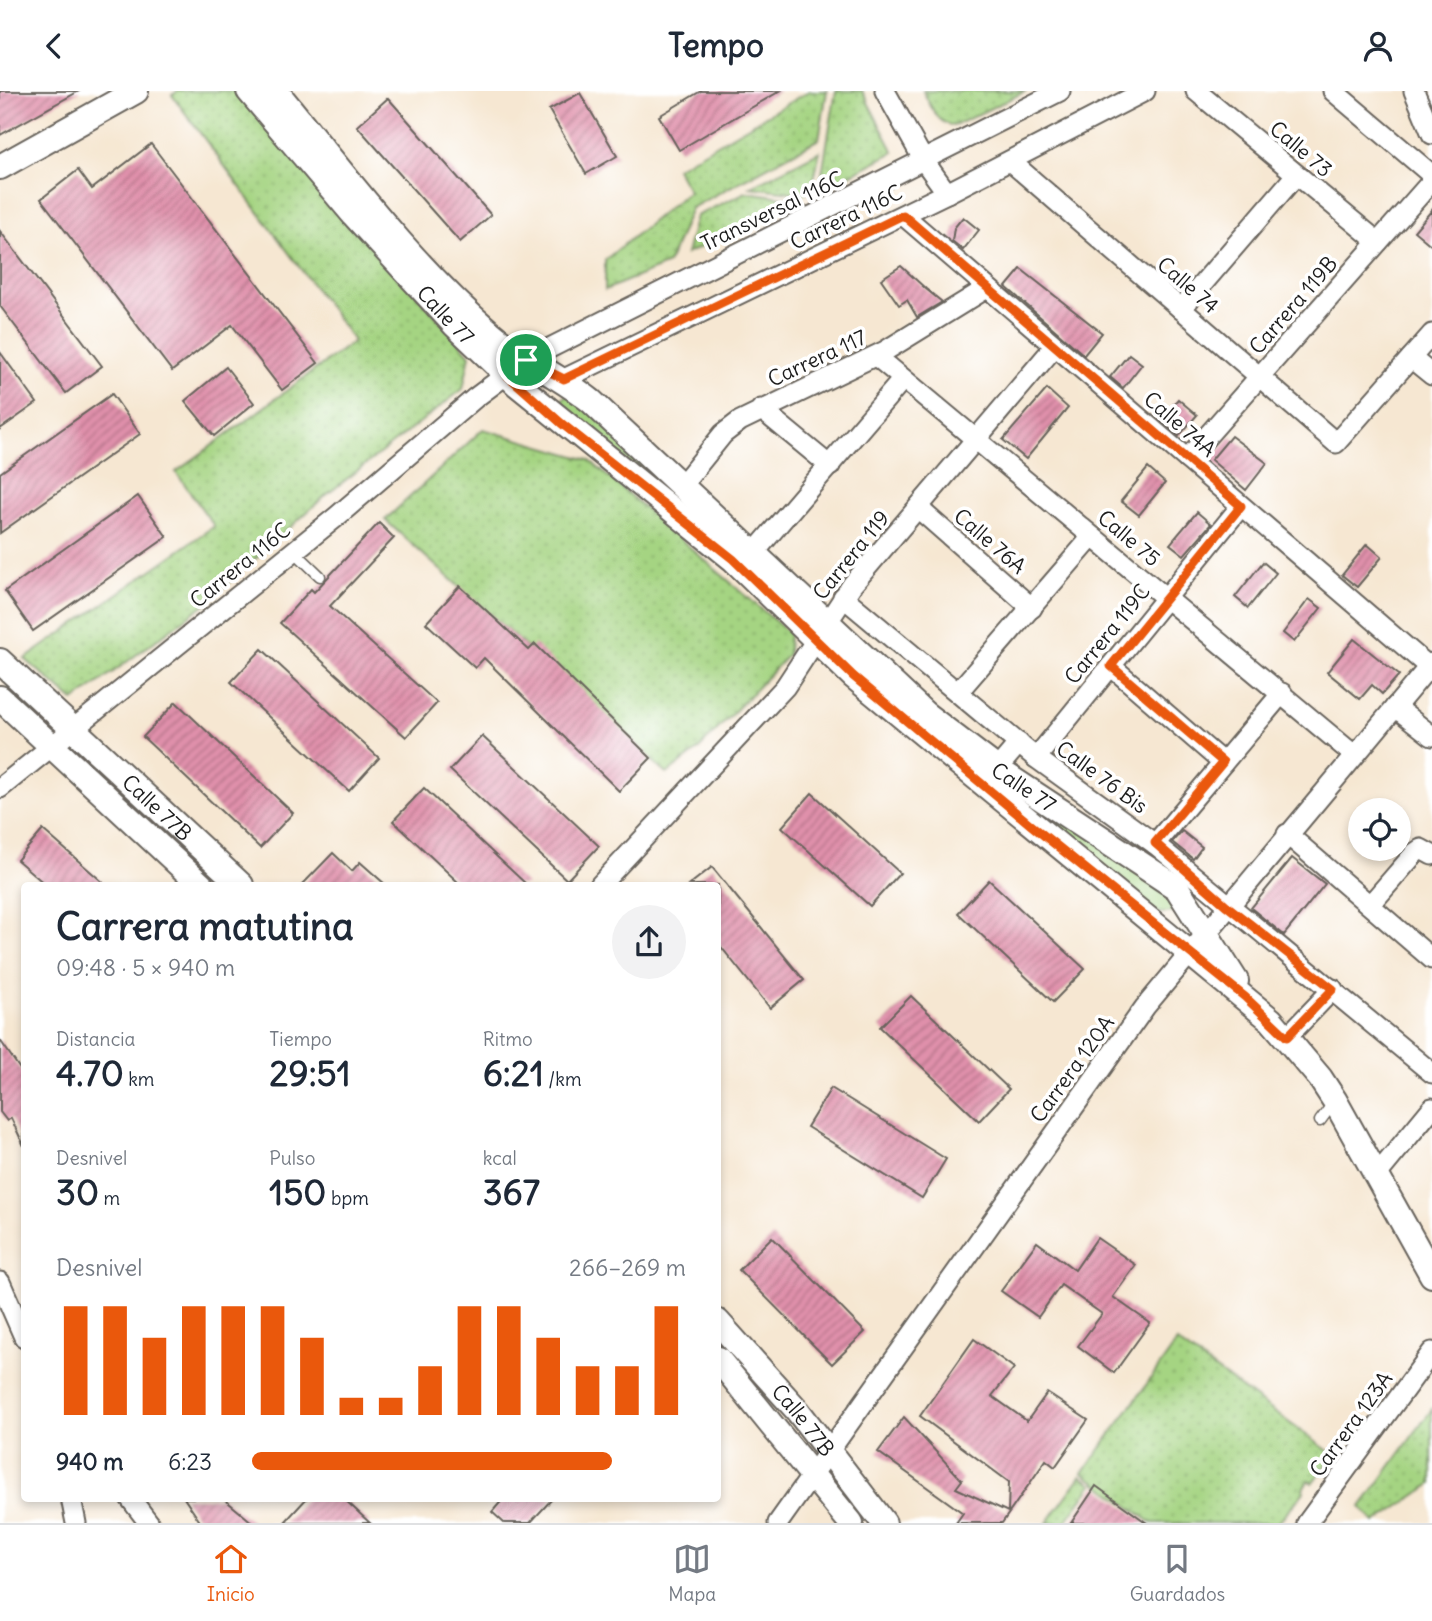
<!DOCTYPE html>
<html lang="es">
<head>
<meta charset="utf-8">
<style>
	body { margin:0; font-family:Delius,sans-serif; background:#f2f2f3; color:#1f2937; height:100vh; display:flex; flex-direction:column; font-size:26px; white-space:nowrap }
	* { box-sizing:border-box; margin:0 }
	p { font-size:23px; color:#747a83 }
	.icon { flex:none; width:38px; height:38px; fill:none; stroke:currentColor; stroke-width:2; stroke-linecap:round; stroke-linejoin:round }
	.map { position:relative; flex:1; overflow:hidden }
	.panel { position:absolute; left:21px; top:791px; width:700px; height:620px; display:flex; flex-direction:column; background:#fff; border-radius:7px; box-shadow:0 4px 10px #0003 }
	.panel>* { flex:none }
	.tools { position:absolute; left:1348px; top:707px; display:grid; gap:14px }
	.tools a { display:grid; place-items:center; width:63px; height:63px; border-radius:50%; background:#fff; box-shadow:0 4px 10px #0003; font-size:35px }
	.pin { position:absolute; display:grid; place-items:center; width:60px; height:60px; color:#fff; margin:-30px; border:4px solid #fff; border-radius:50%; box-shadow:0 2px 7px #0007 }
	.round { display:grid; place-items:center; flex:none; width:74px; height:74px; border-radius:37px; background:#f2f2f3 }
	.summary { display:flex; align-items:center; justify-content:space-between; height:119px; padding:0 35px }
	h1 { font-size:38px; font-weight:800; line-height:52px }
	.metrics { display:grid; grid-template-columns:repeat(3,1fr); gap:10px; height:119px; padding:7px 35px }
	.metrics div { display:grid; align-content:center }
	.metrics b { font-size:35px; font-weight:800 }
	.metrics small { font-size:19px; font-weight:400 }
	.metrics p { font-size:19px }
	.chart { height:196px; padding:14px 35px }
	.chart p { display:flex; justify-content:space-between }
	.chart svg { width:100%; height:126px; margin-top:7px; stroke:#ea580c; stroke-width:6 }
	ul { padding:0 35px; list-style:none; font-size:23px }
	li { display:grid; grid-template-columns:112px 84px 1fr; align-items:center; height:52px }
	li i { height:18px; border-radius:9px; background:#ea580c }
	header { display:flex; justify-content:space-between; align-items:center; height:91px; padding:0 35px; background:#fff; font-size:32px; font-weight:800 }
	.dock { display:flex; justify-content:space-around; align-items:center; height:98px; border-top:2px solid #e0e1e3; background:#fff; font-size:19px; color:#747a83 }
	.dock a { display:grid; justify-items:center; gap:4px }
	.dock .selected { color:#ea580c }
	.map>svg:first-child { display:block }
	.grass { fill:#a5d482; stroke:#60784f; stroke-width:2 }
	.park { fill:url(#park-dots); stroke:#60784f; stroke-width:2 }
	.building { fill:url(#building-hatch) }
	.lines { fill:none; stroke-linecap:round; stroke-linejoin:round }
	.service-casing { stroke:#68635c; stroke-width:13 }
	.minor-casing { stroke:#68635c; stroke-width:23 }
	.tertiary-casing { stroke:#68635c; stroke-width:28 }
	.service { stroke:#fff; stroke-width:10 }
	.minor { stroke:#fff; stroke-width:19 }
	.tertiary { stroke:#fff; stroke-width:24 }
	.route-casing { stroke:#fff; stroke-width:14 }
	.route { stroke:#ea580c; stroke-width:9 }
	.labels { text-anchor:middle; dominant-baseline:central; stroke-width:7; stroke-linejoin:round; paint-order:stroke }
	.street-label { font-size:21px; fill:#1c1c1c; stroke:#fff }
</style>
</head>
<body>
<header><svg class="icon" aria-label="back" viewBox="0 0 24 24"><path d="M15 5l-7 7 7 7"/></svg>Tempo<svg class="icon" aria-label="person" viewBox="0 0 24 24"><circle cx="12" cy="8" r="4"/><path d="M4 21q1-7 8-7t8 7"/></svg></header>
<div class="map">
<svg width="1432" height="1432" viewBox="0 0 1432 1432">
	<defs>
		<pattern id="park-dots" width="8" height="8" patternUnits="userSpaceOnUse" patternTransform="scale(1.75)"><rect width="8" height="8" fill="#a5d482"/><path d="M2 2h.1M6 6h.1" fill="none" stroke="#8db570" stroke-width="1.8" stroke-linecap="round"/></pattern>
		<pattern id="building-hatch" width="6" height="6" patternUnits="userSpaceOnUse" patternTransform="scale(1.75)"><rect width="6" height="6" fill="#e090ab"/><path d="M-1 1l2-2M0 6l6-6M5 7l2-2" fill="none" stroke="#b5758a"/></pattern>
	</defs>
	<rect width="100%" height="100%" fill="#fff"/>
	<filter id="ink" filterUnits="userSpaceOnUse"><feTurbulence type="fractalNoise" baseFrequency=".0143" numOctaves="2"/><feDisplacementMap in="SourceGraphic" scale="14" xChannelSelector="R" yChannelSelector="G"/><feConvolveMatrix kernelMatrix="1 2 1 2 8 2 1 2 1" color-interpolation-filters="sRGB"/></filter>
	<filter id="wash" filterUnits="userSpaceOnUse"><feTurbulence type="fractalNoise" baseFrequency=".00686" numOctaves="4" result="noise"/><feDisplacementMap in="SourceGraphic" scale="28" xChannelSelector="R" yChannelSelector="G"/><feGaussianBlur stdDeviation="1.57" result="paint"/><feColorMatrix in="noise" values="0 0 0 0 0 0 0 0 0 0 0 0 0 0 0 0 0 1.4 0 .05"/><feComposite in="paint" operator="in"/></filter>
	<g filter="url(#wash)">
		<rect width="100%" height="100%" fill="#f6e7d2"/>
		<g class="grass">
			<path d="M569,301L728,447L556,315Z"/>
			<path d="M1021,702L1085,740L1179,814C1172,823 1165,823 1154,821L1024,718Z"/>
		</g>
		<g class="park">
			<path d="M178,0H238L470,264L463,298L325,405L209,510L74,610L25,568L214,435L176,381L354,250L172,4Z"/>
			<path d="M809,0H827L819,48L691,117L668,173L605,199V169L689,100L676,77Z"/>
			<path d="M836,0H862L894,61L819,100Z"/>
			<path d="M923,0H1026L954,35C936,32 931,15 923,0Z"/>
			<path d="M820,60L813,93L806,103L750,96Z"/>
			<path d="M746,101L790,107L793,113L686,163L696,125Z"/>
			<path d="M483,338L589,369L789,542L788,564L698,659L667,683L385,429Z"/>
			<path d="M1177,1251L1334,1364L1312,1392L1309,1389L1303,1397L1304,1401L1278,1432H1152L1083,1382Z"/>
			<path d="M1432,1318V1393L1375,1432L1361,1416Z"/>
			<path d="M1081,1385L1093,1393L1065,1432H1047Z"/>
		</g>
		<g id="blocks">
			<g class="building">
				<path d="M0,0H79L0,44Z"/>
				<path d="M701,0H780L679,59L659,25Z"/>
				<path d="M580,2L617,65L586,83L549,19Z"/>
				<path d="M388,7L491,124L460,151L357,35Z"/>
				<path d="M151,53L318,272L282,299L232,234L172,280L41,108L78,79L92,98Z"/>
				<path d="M1432,119V155L1414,140Z"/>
				<path d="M963,126L979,139L963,159L952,150L954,137Z"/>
				<path d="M0,140L102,275L66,302L0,215Z"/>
				<path d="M901,175L926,198L942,211L917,226L907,209L899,214L881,188Z"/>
				<path d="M1021,178L1102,242L1084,264L1006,196Z"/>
				<path d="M0,261L37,312L0,338Z"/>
				<path d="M1129,263L1142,273L1123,297L1110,286Z"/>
				<path d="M226,276L254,312L214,345L185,310Z"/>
				<path d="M1047,298L1068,317L1026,368L1003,349Z"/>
				<path d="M112,303L140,343L0,442V382Z"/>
				<path d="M1178,308L1197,324L1179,345L1160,329Z"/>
				<path d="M1231,345L1267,372L1246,399L1211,369Z"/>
				<path d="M1148,377L1165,392L1139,424L1121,410Z"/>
				<path d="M138,405L167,446L33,540L5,500Z"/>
				<path d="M1197,421L1211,433L1184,464L1170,453Z"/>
				<path d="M379,432L394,447L330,515L437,612L406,646L280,532L311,498L314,501Z"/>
				<path d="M1367,453L1382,466L1357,496L1342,484Z"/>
				<path d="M1263,471L1276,482L1248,517L1235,506Z"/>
				<path d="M460,495L529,559L535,553L651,667L619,700L484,567L475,577L426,532Z"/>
				<path d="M1309,508L1321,517L1294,551L1283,542Z"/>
				<path d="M1354,548L1399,584L1382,603L1372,594L1360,608L1327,581Z"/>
				<path d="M262,558L379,667L349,700L231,591Z"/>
				<path d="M176,611L293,722L260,757L143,646Z"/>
				<path d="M482,645L599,755L567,789L450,679Z"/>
				<path d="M424,697L527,794H461L393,730Z"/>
				<path d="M812,702L900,782L870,815L782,736Z"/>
				<path d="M43,739L106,794H46L17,769Z"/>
				<path d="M1182,740L1202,756L1193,768L1172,751Z"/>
				<path d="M333,762L352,780L360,771L386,794H302Z"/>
				<path d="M1292,767L1325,793L1284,844L1251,817Z"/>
				<path d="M712,776L804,889L770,917L718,852V794H689Z"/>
				<path d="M989,789L1085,878L1053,911L958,822Z"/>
				<path d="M911,905L1009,998L979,1030L880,936Z"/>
				<path d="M0,949L24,984V1055L11,1027L7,1030L0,1021Z"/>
				<path d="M831,997L946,1068L922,1107L807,1036Z"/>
				<path d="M772,1146L865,1241L832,1273L739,1179Z"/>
				<path d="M1097,1147L1136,1174L1113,1206L1150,1232L1114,1282L1078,1255L1102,1223L1061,1194L1038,1226L1001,1200L1037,1151L1075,1179Z"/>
				<path d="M974,1248L1014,1277L992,1305L1027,1330L1047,1302L1088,1329L1055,1376L1046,1369L1002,1432H956L963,1422L878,1361L904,1326L962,1389L956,1397L1008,1421L1009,1391L920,1325Z"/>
				<path d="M1096,1395L1147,1432H1071Z"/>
				<path d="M184,1407H223L253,1432H201Z"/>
				<path d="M307,1407H343L370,1432H284Z"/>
				<path d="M504,1407H553L530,1432H504L492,1421Z"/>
			</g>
		</g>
	</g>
	<g filter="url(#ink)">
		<use href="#blocks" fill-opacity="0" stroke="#68635c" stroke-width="2"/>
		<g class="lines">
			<defs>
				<g id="service">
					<path d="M294,460L320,485"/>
					<path d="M1320,1030L1334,1011"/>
				</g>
				<g id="minor">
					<path d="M885,0L924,70L947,102"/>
					<path d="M1196,0L1378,151"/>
					<path d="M1333,0L1432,84"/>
					<path d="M1414,0L1432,43"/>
					<path d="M1010,70L1336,352L1432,243"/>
					<path d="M903,124L1429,576"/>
					<path d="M1181,218L1296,84"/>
					<path d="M876,265L1354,664"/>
					<path d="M1411,267L1432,284"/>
					<path d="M564,288L947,102L1145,0"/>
					<path d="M761,318L830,375"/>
					<path d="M1187,368L1432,90"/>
					<path d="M682,394L723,343L740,330L885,260L987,197"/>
					<path d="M918,417L1032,517"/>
					<path d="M754,462L903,288"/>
					<path d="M843,506L1036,667L1155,753L1432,982"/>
					<path d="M1111,575L1223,672"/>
					<path d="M958,601L1092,446"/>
					<path d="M1395,616L1432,645"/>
					<path d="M1036,667L1241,415"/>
					<path d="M997,678L1019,652"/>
					<path d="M0,697L335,427L475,307L526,269L1060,0"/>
					<path d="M1287,743L1432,868"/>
					<path d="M1155,753L1282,602"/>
					<path d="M600,794L785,596L852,494L1055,255"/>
					<path d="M1370,814L1415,762L1421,758L1432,764"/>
					<path d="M1287,946L1333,898"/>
					<path d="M1376,1085L1432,1017"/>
					<path d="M0,1191L24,1246"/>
					<path d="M71,1407L76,1432"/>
					<path d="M130,1407L149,1432"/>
					<path d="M778,1432L1145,916L1432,572"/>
					<path d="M1307,1432L1432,1261"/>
				</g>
				<g id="tertiary">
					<path id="s1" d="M249,0L354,124L454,233L518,294L733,468L853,585L1271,929L1320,987L1335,1010L1432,1184"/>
					<path id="s2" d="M276,0C344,83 411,174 493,244C524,270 560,285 591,310L925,623L997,678L1177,797L1236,890"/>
					<path d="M0,76L136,0"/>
					<path id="s3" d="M0,570L241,794"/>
					<path d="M0,607L201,794"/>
					<path id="s4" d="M718,1231L797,1319L884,1432"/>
					<path d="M718,1268L851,1432"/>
				</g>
			</defs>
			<use href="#service" class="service-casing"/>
			<use href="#minor" class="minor-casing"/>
			<use href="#tertiary" class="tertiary-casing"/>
			<use href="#service" class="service"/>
			<use href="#minor" class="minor"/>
			<use href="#tertiary" class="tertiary"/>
		</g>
	</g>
	<g class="lines" filter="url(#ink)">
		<defs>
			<path id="route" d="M903,124L1241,415L1111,575L1223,671L1155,752L1227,815L1333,898L1287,946L1245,906L1031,734L853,585L733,468L561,332L507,284L526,269L564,288Z"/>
		</defs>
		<use href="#route" class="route-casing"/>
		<use href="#route" class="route"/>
	</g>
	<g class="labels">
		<g class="street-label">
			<text transform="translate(1301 58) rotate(40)">Calle 73</text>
			<text transform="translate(772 120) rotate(-26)">Transversal 116C</text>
			<text transform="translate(846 126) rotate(-26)">Carrera 116C</text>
			<text transform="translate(1188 194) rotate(41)">Calle 74</text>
			<text transform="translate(1293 214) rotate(-49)">Carrera 119B</text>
			<text stroke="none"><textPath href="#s1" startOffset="298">Calle 77</textPath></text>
			<text transform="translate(817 267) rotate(-25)">Carrera 117</text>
			<text transform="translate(1180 333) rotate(41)">Calle 74A</text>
			<text transform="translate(1129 447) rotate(40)">Calle 75</text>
			<text transform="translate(990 450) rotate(41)">Calle 76A</text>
			<text transform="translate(851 464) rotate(-51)">Carrera 119</text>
			<text transform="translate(240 474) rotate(-39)">Carrera 116C</text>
			<text transform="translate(1107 543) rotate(-51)">Carrera 119C</text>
			<text transform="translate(1102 686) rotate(36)">Calle 76 Bis</text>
			<text stroke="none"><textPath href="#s2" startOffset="1026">Calle 77</textPath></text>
			<text stroke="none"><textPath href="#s3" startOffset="215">Calle 77B</textPath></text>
			<text transform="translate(1072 978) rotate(-54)">Carrera 120A</text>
			<text stroke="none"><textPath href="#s4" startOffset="130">Calle 77B</textPath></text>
			<text transform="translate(1351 1333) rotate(-54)">Carrera 123A</text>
		</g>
	</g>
</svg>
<div class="tools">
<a><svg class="icon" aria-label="locate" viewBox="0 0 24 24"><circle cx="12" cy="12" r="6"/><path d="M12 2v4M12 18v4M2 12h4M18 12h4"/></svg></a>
</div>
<div class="pin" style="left:526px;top:269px;background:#1e9e55"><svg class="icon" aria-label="arrive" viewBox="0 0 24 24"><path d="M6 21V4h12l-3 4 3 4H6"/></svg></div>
<section class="panel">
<div class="summary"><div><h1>Carrera matutina</h1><p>09:48 · 5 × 940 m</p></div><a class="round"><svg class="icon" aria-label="share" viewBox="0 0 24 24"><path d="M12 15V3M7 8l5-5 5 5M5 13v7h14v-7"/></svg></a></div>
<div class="metrics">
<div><p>Distancia</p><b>4.70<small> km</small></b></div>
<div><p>Tiempo</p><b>29:51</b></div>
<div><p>Ritmo</p><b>6:21<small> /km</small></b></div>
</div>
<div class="metrics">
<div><p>Desnivel</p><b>30<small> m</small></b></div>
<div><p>Pulso</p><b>150<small> bpm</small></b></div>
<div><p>kcal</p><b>367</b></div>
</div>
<div class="chart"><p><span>Desnivel</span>266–269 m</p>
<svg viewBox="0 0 160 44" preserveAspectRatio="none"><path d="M5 44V6M15 44V6M25 44V17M35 44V6M45 44V6M55 44V6M65 44V17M75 44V38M85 44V38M95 44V27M105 44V6M115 44V6M125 44V17M135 44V27M145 44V27M155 44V6"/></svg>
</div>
<ul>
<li><b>940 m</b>6:23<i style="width:83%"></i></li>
</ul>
</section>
</div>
<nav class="dock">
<a class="selected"><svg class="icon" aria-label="home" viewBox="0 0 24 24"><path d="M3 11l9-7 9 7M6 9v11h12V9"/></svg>Inicio</a>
<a><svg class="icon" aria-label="map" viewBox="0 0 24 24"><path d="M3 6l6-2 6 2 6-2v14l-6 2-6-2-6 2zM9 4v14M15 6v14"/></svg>Mapa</a>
<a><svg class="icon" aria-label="saved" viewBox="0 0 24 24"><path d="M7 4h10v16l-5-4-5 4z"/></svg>Guardados</a>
</nav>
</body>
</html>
